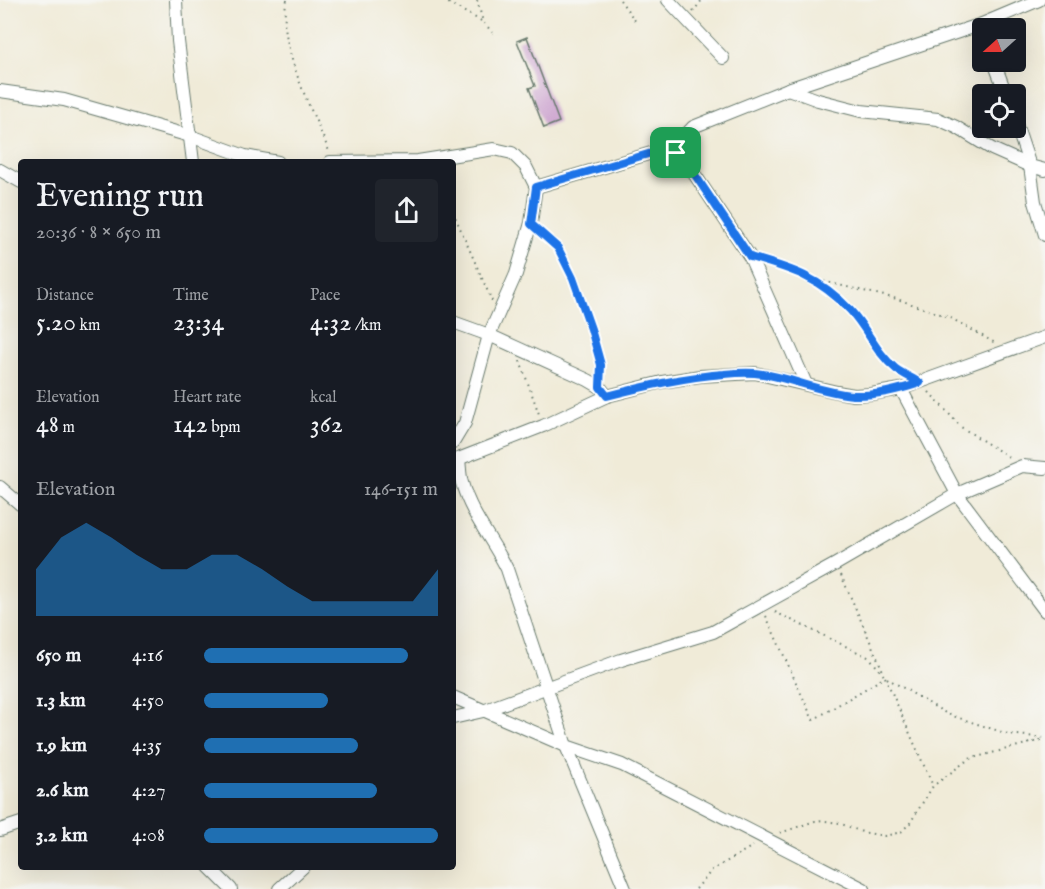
<!DOCTYPE html>
<html lang="en">
<head>
<meta charset="utf-8">
<style>
	body { margin:0; font-family:"IM FELL English",serif; background:#20242c; color:#f1f3f6; height:100vh; display:flex; flex-direction:column; font-size:22px; white-space:nowrap }
	* { box-sizing:border-box; margin:0 }
	p { font-size:20px; color:#9ea1a6 }
	.icon { flex:none; width:33px; height:33px; fill:none; stroke:currentColor; stroke-width:2; stroke-linecap:round; stroke-linejoin:round }
	.map { position:relative; flex:1; overflow:hidden }
	.sheet { position:absolute; left:18px; top:159px; width:438px; height:711px; display:flex; flex-direction:column; background:#171b24; border-radius:6px; box-shadow:0 6px 24px #0002 }
	.sheet>* { flex:none }
	.needle { width:39px; rotate:249deg }
	.fabs { position:absolute; left:972px; top:18px; display:grid; gap:12px }
	.fabs a { display:grid; place-items:center; width:54px; height:54px; border-radius:6px; background:#171b24; box-shadow:0 6px 24px #0002; font-size:30px }
	.pin { position:absolute; display:grid; place-items:center; width:51px; height:51px; color:#fff; margin:-26px; border-radius:12px; box-shadow:0 3px 9px #0006 }
	.round { display:grid; place-items:center; flex:none; width:63px; height:63px; border-radius:6px; background:#20242c }
	.overview { display:flex; align-items:center; justify-content:space-between; height:102px; padding:0 18px }
	h1 { font-size:33px; font-weight:600; line-height:45px }
	.stats { display:grid; grid-template-columns:repeat(3,1fr); gap:9px; height:102px; padding:6px 18px }
	.stats div { display:grid; align-content:center }
	.stats b { font-size:26px; font-weight:600 }
	.stats small { font-size:16px; font-weight:400 }
	.stats p { font-size:16px }
	.chart { height:168px; padding:12px 18px }
	.chart p { display:flex; justify-content:space-between }
	.chart svg { width:100%; height:108px; margin-top:6px; fill:#1f6fb2; opacity:.7 }
	ul { padding:0 18px; list-style:none; font-size:20px }
	li { display:grid; grid-template-columns:96px 72px 1fr; align-items:center; height:45px }
	li i { height:15px; border-radius:8px; background:#1f6fb2 }
	.map>svg:first-child { display:block }
	.building { fill:#cca3cf }
	.lines { fill:none; stroke-linecap:round; stroke-linejoin:round }
	.minor-casing { stroke:#687a6d; stroke-width:14 }
	.path { stroke:#687a6d; stroke-width:2; stroke-dasharray:1.5 4.5; stroke-linecap:butt }
	.minor { stroke:#fff; stroke-width:12 }
	.route-casing { stroke:#fff; stroke-width:12 }
	.route { stroke:#1a73e8; stroke-width:8 }
</style>
</head>
<body>
<div class="map">
<svg width="1045" height="889" viewBox="0 0 1045 889">
	<rect width="100%" height="100%" fill="#f6f6f2"/>
	<filter id="ink" filterUnits="userSpaceOnUse"><feTurbulence type="fractalNoise" baseFrequency=".0167" numOctaves="2"/><feDisplacementMap in="SourceGraphic" scale="12" xChannelSelector="R" yChannelSelector="G"/><feConvolveMatrix kernelMatrix="1 2 1 2 8 2 1 2 1" color-interpolation-filters="sRGB"/></filter>
	<filter id="wash" filterUnits="userSpaceOnUse"><feTurbulence type="fractalNoise" baseFrequency=".008" numOctaves="4" result="noise"/><feDisplacementMap in="SourceGraphic" scale="24" xChannelSelector="R" yChannelSelector="G"/><feGaussianBlur stdDeviation="1.35" result="paint"/><feColorMatrix in="noise" values="0 0 0 0 0 0 0 0 0 0 0 0 0 0 0 0 0 1.4 0 .05"/><feComposite in="paint" operator="in"/></filter>
	<g filter="url(#wash)">
		<rect width="100%" height="100%" fill="#f0ebd8"/>
		<g id="blocks">
			<path class="building" d="M527,37L559,122L544,128L529,88L535,86L517,41Z"/>
		</g>
	</g>
	<g filter="url(#ink)">
		<use href="#blocks" fill-opacity="0" stroke="#687a6d" stroke-width="1.5"/>
		<g class="lines">
			<defs>
				<g id="minor">
					<path d="M176,0L178,41L193,162"/>
					<path d="M668,0L723,58"/>
					<path d="M994,62L1006,94"/>
					<path d="M788,89L818,100L861,111L938,119L956,127L992,149L1030,166L1045,170"/>
					<path d="M0,91L64,100L190,136L245,156L278,162"/>
					<path d="M1016,124L1030,166L1035,202L1045,235"/>
					<path d="M676,153L682,139L693,127L788,89L982,24L1039,0"/>
					<path d="M330,162L418,161L494,149L512,153L526,167L536,187L531,223L516,274L489,335L465,423L453,443"/>
					<path d="M0,170L21,182"/>
					<path d="M536,187L655,152L676,153L691,169L750,257L806,384"/>
					<path d="M453,322L489,335L588,380L600,387L607,396"/>
					<path d="M901,389L957,494L1045,611"/>
					<path d="M459,459C460,467 460,476 462,483C471,515 493,540 507,569L566,746L625,889"/>
					<path d="M453,461L543,426L607,396L662,382L700,376L755,373L837,392L854,395L871,394L901,389L1045,337"/>
					<path d="M0,487L21,505"/>
					<path d="M453,697L566,746L622,765L864,889"/>
					<path d="M453,718L483,711L621,660L713,632L836,564L957,494L1022,466L1045,468"/>
					<path d="M0,830L21,823"/>
					<path d="M209,867L231,889"/>
					<path d="M279,889L303,867"/>
				</g>
			</defs>
			<use href="#minor" class="minor-casing"/>
			<g class="path">
				<path d="M287,0C275,41 313,112 329,151"/>
				<path d="M443,0L483,22"/>
				<path d="M477,0L483,22L495,35"/>
				<path d="M620,0L636,22"/>
				<path d="M693,12L702,0"/>
				<path d="M453,212L492,301"/>
				<path d="M540,231C546,237 553,241 557,247C573,266 601,351 600,375"/>
				<path d="M764,261C800,271 825,283 851,311C871,333 881,360 908,376"/>
				<path d="M818,280L897,299L949,317L995,343"/>
				<path d="M520,361L539,414"/>
				<path d="M929,392L961,427L1012,459"/>
				<path d="M841,575L883,671"/>
				<path d="M775,612L870,658L885,677L947,714L1008,734L1045,738"/>
				<path d="M766,616L813,720L885,677"/>
				<path d="M885,677L933,786"/>
				<path d="M780,833L818,820L839,823L862,832L885,836L901,832L910,823L933,786L969,759L1045,739"/>
				<path d="M696,889L712,870L753,846"/>
			</g>
			<use href="#minor" class="minor"/>
		</g>
	</g>
	<g class="lines" filter="url(#ink)">
		<defs>
			<path id="route" d="M655,152L676,153L691,169L750,257C792,269 819,277 850,310C867,328 876,353 896,369C903,374 912,378 920,383C899,390 876,396 853,395C820,393 789,376 755,373C745,372 734,373 724,374C684,377 646,386 607,396L600,387L601,365L591,329L573,278L558,248L531,224L536,187Z"/>
		</defs>
		<use href="#route" class="route-casing"/>
		<use href="#route" class="route"/>
	</g>
</svg>
<div class="fabs">
<a><svg class="needle" viewBox="-14 -14 28 28"><path d="M0-13l5 13h-10z" fill="#e53935"/><path d="M0 13l5-13h-10z" fill="#9ea1a6"/></svg></a>
<a><svg class="icon" aria-label="locate" viewBox="0 0 24 24"><circle cx="12" cy="12" r="6"/><path d="M12 2v4M12 18v4M2 12h4M18 12h4"/></svg></a>
</div>
<div class="pin" style="left:676px;top:153px;background:#1e9e55"><svg class="icon" aria-label="arrive" viewBox="0 0 24 24"><path d="M6 21V4h12l-3 4 3 4H6"/></svg></div>
<section class="sheet">
<div class="overview"><div><h1>Evening run</h1><p>20:36 · 8 × 650 m</p></div><a class="round"><svg class="icon" aria-label="share" viewBox="0 0 24 24"><path d="M12 15V3M7 8l5-5 5 5M5 13v7h14v-7"/></svg></a></div>
<div class="stats">
<div><p>Distance</p><b>5.20<small> km</small></b></div>
<div><p>Time</p><b>23:34</b></div>
<div><p>Pace</p><b>4:32<small> /km</small></b></div>
</div>
<div class="stats">
<div><p>Elevation</p><b>48<small> m</small></b></div>
<div><p>Heart rate</p><b>142<small> bpm</small></b></div>
<div><p>kcal</p><b>362</b></div>
</div>
<div class="chart"><p><span>Elevation</span>146–151 m</p>
<svg viewBox="0 0 160 44" preserveAspectRatio="none"><path d="M0 44V25L10 12L20 6L30 12L40 19L50 25L60 25L70 19L80 19L90 25L100 32L110 38L120 38L130 38L140 38L150 38L160 25V44z"/></svg>
</div>
<ul>
<li><b>650 m</b>4:16<i style="width:87%"></i></li>
<li><b>1.3 km</b>4:50<i style="width:53%"></i></li>
<li><b>1.9 km</b>4:35<i style="width:66%"></i></li>
<li><b>2.6 km</b>4:27<i style="width:74%"></i></li>
<li><b>3.2 km</b>4:08<i style="width:100%"></i></li>
</ul>
</section>
</div>
</body>
</html>
